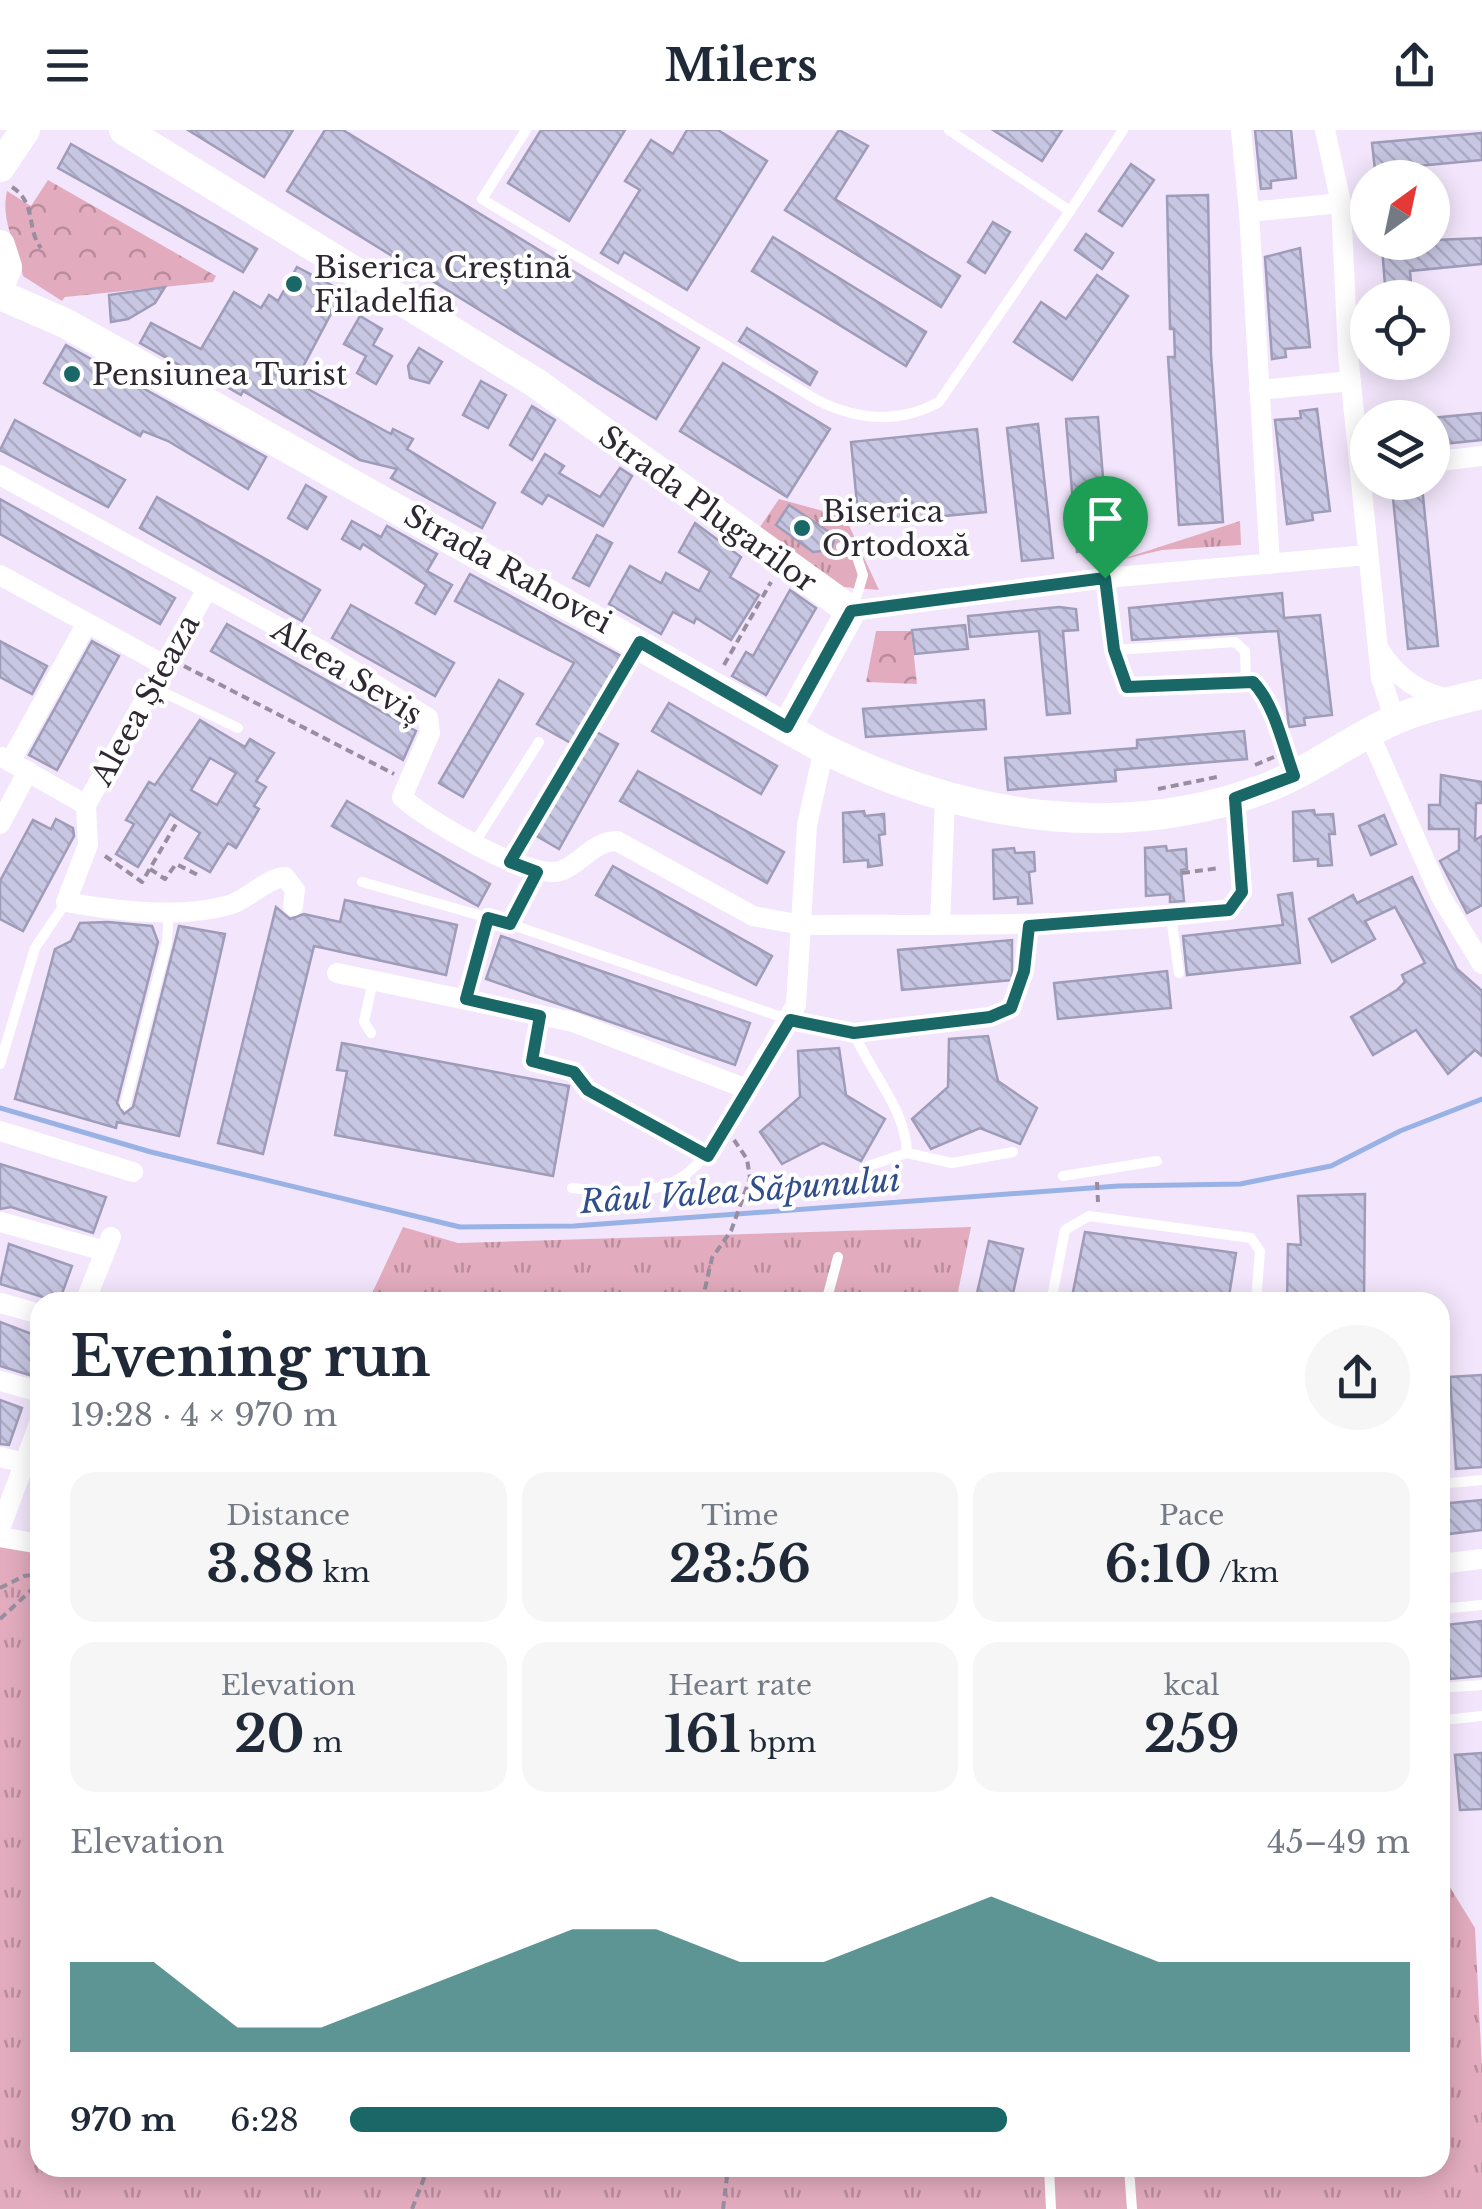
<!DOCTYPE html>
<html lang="en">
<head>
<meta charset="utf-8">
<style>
	body { margin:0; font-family:"Libre Baskerville",serif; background:#f6f6f7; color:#1f2937; height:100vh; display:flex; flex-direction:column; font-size:38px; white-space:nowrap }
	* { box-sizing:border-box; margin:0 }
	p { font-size:32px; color:#747a83 }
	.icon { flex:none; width:55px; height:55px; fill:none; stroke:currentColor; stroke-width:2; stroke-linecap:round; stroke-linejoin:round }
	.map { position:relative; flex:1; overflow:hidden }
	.drawer { position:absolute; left:30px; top:1162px; width:1420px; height:885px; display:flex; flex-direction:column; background:#fff; border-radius:30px; box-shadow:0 5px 25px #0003 }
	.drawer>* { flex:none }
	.needle { width:65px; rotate:33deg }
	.controls { position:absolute; left:1350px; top:30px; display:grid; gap:20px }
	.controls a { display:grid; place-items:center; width:100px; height:100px; border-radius:50%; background:#fff; box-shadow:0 5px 25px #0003; font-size:50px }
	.pin { position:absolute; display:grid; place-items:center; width:85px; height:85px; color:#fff; margin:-102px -42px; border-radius:50% 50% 50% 0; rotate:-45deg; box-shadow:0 0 10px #0007 }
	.pin .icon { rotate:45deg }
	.round { display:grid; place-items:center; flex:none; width:105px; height:105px; border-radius:52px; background:#f6f6f7 }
	.overview { display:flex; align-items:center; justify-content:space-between; height:170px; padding:0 40px }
	h1 { font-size:55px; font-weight:800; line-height:75px }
	.figures { display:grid; grid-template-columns:repeat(3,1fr); gap:15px; height:170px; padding:10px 40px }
	.figures div { display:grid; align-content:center; border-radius:25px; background:#f6f6f7; text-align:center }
	.figures b { font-size:50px; font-weight:800 }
	.figures small { font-size:28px; font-weight:400 }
	.figures p { font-size:28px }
	.chart { height:280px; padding:20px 40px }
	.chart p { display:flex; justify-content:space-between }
	.chart svg { width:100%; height:180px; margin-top:10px; fill:#196767; opacity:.7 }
	ul { padding:0 40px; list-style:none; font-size:32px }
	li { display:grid; grid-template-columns:160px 120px 1fr; align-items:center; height:75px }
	li i { height:25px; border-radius:12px; background:#196767 }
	header { display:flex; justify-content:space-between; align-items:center; height:130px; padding:0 40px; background:#fff; font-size:45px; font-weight:800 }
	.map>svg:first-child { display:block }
	.grass { fill:url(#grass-tufts) }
	.park { fill:url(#park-crowns) }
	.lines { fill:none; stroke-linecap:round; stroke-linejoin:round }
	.stream { stroke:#99b2e6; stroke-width:5 }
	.building { fill:url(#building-back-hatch); stroke:#9e9cb8; stroke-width:2.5; fill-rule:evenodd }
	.path { stroke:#988e9f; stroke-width:4; stroke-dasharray:8 5; stroke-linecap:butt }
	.lane { stroke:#fff; stroke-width:10 }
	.street { stroke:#fff; stroke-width:20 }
	.secondary { stroke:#fff; stroke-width:30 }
	.route-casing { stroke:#fff; stroke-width:20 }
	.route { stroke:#196767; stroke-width:12 }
	.poi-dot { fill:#196767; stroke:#fff; stroke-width:4 }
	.labels { text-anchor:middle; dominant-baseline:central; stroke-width:8; stroke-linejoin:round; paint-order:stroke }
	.poi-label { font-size:30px; fill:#2e2832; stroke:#fff; text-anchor:start }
	.street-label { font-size:30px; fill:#2e2832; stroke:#fff }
	.water-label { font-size:32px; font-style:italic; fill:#314d8c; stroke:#fff }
</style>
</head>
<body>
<header><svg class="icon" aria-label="menu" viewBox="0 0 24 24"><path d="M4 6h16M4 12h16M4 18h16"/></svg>Milers<svg class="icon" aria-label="share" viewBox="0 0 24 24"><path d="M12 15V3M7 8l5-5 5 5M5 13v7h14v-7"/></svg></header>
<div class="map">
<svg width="1482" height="2079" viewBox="0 0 1482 2079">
	<defs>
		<pattern id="grass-tufts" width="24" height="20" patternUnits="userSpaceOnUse" patternTransform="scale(2.5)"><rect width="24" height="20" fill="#e2acbe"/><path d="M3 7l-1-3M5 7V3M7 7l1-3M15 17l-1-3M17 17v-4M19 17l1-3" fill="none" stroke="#b88c9b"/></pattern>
		<pattern id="park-crowns" width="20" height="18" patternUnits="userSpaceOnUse" patternTransform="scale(2.5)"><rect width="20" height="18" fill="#e2acbe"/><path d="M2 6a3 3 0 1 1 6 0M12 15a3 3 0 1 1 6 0" fill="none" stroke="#b88c9b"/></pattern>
		<pattern id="building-back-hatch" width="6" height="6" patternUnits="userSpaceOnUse" patternTransform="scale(2.5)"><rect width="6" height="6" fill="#c8c7e3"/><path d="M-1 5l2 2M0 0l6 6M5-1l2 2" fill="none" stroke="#acabc3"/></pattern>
	</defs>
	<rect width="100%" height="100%" fill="#f3e6fc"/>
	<g class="grass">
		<path d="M779,369L845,387L879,460L844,457L760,397Z"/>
		<path d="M1240,391L1241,415L1162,420L1116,431Z"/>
		<path d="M403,1097L458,1113L971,1097L956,1172H368Z"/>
		<path d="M0,1407L40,1411V2038H1440V1741L1475,1798L1482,1939V2079H0Z"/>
	</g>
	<g class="park">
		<path d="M48,50L216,146L213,152L65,167L62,171L23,146C17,115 0,92 7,61L31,76Z"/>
		<path d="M876,501H911L917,554L866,552Z"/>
	</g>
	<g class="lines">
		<path class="stream" d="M0,978L151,1022L460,1097L574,1096L1118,1056L1240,1054L1331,1036L1400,1001L1482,969"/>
	</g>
	<g class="building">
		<path d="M188,0H293L264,47Z"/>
		<path d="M325,0H343L699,218L656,289L287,61Z"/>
		<path d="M541,0H625L569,91L508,53Z"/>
		<path d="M687,0H718L767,31L687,160L624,122L618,133L601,123L640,60L625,51L651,10L673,24Z"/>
		<path d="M839,0L868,16L835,69L960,146L941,177L785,80Z"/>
		<path d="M993,0H1062L1042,31Z"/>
		<path d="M1255,0H1291L1296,48L1271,51V58L1261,59Z"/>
		<path d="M1482,3V30L1375,40L1372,13Z"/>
		<path d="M71,14L257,119L243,142L58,38Z"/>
		<path d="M1131,34L1154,50L1122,96L1099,81Z"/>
		<path d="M1208,65L1211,225L1223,392L1179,395L1168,227H1175L1174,199H1170L1167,66Z"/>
		<path d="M993,92L1010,102L985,143L968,132Z"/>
		<path d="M1086,104L1113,123L1102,139L1075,120Z"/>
		<path d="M773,107L926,202L906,236L752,141Z"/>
		<path d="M1482,108V134L1410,141L1412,168H1386L1382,117L1388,112Z"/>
		<path d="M1300,118L1310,217L1285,219L1286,227L1272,229L1265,127Z"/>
		<path d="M297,137L343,161L295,252L391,304L393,299L413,309L407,319L495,373L482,398L391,348L397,339L360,330L243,261L241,265L208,246L206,250L140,213L151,193L201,219L234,162L261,178L269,165L278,171Z"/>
		<path d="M1097,145L1128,166L1072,250L1014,212L1041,172L1066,189Z"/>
		<path d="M165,157L155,173L128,189L111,192L109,165Z"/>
		<path d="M360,186L382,199L373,215L392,226L376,254L357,243L366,226L344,214Z"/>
		<path d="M747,198L817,242L810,255L739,211Z"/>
		<path d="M66,215L266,327L248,359L168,311L143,301L140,306L44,253Z"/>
		<path d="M419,218L442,232L429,253L410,248L408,236Z"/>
		<path d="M723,233L830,299L787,367L680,301Z"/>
		<path d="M481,251L506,265L488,298L463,285Z"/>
		<path d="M532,276L555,290L532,330L510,315Z"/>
		<path d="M1317,279L1330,381L1312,383L1313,390L1287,394L1275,290L1301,288L1300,281Z"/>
		<path d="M1482,283V310L1432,315V288Z"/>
		<path d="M1098,287L1109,419L1077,422L1066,289Z"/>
		<path d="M15,290L125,350L108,377L0,320Z"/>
		<path d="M1038,294L1053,428L1022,431L1007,298Z"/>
		<path d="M977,299L986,382L859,394L851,312Z"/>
		<path d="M545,324L564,336L559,343L600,367L620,338L632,346L603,396L548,365L542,374L522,362Z"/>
		<path d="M306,355L326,367L307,399L288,388Z"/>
		<path d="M1422,356L1438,516L1408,519L1392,358Z"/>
		<path d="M157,367L320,460L302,491L140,398Z"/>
		<path d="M0,369L175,468L160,494L0,404Z"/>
		<path d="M789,375L829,402L834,411L831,420L813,422L776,395Z"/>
		<path d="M352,391L381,407L387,396L437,424L427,441L452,455L435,484L416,473L426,455L363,414L360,419L342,409Z"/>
		<path d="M695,393L741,427L730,447L759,465L731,510L696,488L694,493L673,482L661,504L609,474L630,436L661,453L666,443L699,461L710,441L679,422Z"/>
		<path d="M597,405L612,413L589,456L573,448Z"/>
		<path d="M470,444L621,526L584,595L618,614L559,719L535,705L583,620L537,594L574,533L455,471Z"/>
		<path d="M790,460L816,478L766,565L732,546L746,522L753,526Z"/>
		<path d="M1282,463L1284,488L1320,485L1332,585L1304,588L1305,595L1289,597L1278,501L1132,510L1129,478Z"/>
		<path d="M351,475L454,533L435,566L332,508Z"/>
		<path d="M1059,477L1076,479L1078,500L1063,501L1070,583L1047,585L1039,501L970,507L968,486Z"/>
		<path d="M227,494L416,601L403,630L211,521Z"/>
		<path d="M965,495L968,519L915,524L912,500Z"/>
		<path d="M0,511L47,536L32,564L0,547Z"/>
		<path d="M92,511L119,526L57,640L29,625Z"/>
		<path d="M499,550L523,564L463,667L439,653Z"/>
		<path d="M984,570L986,599L866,607L863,579Z"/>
		<path d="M669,573L777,636L761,664L652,601Z"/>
		<path d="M200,590L245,617L250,609L274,623L256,651L266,657L254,676L259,679L236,718L228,713L210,742L185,728L200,703L170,684L138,737L116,724L134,694L126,690L149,652L155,655ZM210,628L236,643L217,675L191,660Z"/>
		<path d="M1244,601L1247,629L1115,640L1116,651L1008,660L1005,628L1137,618V610Z"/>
		<path d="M638,641L784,722L767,753L620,671Z"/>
		<path d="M1441,645L1482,652V673H1476L1475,710L1482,706V775L1467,783L1440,731L1459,720V699H1429V675H1440Z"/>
		<path d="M347,671L490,754L478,776L332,696Z"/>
		<path d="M1314,680L1315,685L1333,684L1335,704H1329L1332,735L1318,736V729L1294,731L1293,682Z"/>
		<path d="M864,681L865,686L884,684L885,704L879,705L882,735L868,737V730L844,732L843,683Z"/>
		<path d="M1384,685L1396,714L1371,725L1359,696Z"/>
		<path d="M56,689L73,698L74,706L23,801L0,789V751L33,690L51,699Z"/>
		<path d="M1166,716L1167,721L1186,719L1187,739L1181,740L1184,771L1170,772V764L1146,766L1145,718Z"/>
		<path d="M1014,718L1015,723L1034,722L1035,741L1029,742L1032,773L1018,774V767L994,769L993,720Z"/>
		<path d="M613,736L772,826L756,855L596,765Z"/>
		<path d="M1412,747L1457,839L1482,861V926L1475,920L1448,944L1416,900L1373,925L1351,887L1397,860L1405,852L1402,845L1425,833L1395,777L1365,791L1375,809L1332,832L1309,789L1353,765L1357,773Z"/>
		<path d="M1292,763L1300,833L1187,845L1183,806L1283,795L1278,765Z"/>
		<path d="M345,770L457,795L446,845L314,816L263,1024L218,1013L276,777L290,789L304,784L340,792Z"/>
		<path d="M108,792L152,796L158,812L117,973L124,984L133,977L179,796L225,804L179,1006L117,992L116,998L15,969L55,819L71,811L80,793Z"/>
		<path d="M501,806L750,893L735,935L486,849Z"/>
		<path d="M1012,810V850L902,860L898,820Z"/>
		<path d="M1167,841L1171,878L1058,889L1054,853Z"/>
		<path d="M988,906L998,951L1037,978L1020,1014L980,998L931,1019L912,989L948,957L949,909Z"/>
		<path d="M342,913L569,956L553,1046L335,1005L347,941L337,940Z"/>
		<path d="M839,918L846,965L885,989L861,1031L823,1013L782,1034L760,1002L800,967L798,921Z"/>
		<path d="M0,1034L106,1067L93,1103L11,1077L0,1079Z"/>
		<path d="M1365,1064L1364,1172H1287L1288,1114L1301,1115L1298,1066Z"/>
		<path d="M1085,1102L1236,1123L1228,1172H1071Z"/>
		<path d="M989,1111L1023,1119L1011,1172H975Z"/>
		<path d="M9,1114L72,1136L59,1172L0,1154Z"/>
		<path d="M0,1192L40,1207L36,1247L0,1236Z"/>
		<path d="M1482,1245V1337L1456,1339L1450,1247Z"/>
		<path d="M0,1270L22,1278L9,1315L0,1314Z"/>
		<path d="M1482,1370V1400L1440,1405V1374Z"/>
		<path d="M1482,1491V1546L1450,1549L1445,1495Z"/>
		<path d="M1482,1623V1679L1460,1680L1455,1625Z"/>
	</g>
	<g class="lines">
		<g class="path">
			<path d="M12,57C37,73 26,99 41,118"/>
			<path d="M724,535L771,452"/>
			<path d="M184,536L394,644"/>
			<path d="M1255,635L1274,627"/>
			<path d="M1158,659L1217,647"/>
			<path d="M520,715L628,534"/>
			<path d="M105,726L142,752L176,694"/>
			<path d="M150,739L165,749L176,734L198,745"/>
			<path d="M1182,743L1220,738"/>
			<path d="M1097,1052L1098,1072"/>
			<path d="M702,1172L712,1128L731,1101L750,1048L747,1029L734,1010"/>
			<path d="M0,1458L24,1446L40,1444"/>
			<path d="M0,1489L40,1452"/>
			<path d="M412,2079L428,2038"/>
			<path d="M723,2079L728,2038"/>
		</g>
		<g class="lane">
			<path d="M526,0L482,69L817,270C857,290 899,294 939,272L1070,81"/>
			<path d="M949,0L1070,81L1123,0"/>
			<path d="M841,417L857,427L863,445L854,475"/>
			<path d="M1105,449L1115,520L1127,557L1246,550L1245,521L1235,512L1115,520"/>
			<path d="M1246,550L1261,560L1292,640"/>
			<path d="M152,557L238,598"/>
			<path d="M475,712L539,612"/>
			<path d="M362,752L510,794L790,890L854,903L990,887L1011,878L1024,841L1029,796"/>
			<path d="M1171,787L1179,843"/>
			<path d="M510,794L537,742"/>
			<path d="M466,869L488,788"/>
			<path d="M540,885L533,931L574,942L588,960L708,1026"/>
			<path d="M371,903L364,892L373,850"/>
			<path d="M854,903C870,942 906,979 907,1023"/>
			<path d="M0,934L35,818L66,772"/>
			<path d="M125,975L167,812L169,780"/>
			<path d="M868,1036L907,1023L952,1033L1013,1022"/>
			<path d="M1063,1046L1157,1031"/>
			<path d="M572,1058C681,1071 696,1050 747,959"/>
			<path d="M826,1172L838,1127"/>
			<path d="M1051,1172L1065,1100L1089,1086L1251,1108L1260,1121L1256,1172"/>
			<path d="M1440,1349L1450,1353L1482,1350"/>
			<path d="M1440,1479L1482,1475"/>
			<path d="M1440,1558L1482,1555"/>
			<path d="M1440,1586L1444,1590L1482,1586"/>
			<path d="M374,2038L391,2042L403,2038"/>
			<path d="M1049,2038L1051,2079"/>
			<path d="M1129,2038L1132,2079"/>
			<path d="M1129,2039L1146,2038"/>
		</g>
		<g class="street">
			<path d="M1241,0L1249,82"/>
			<path d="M1325,0L1341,73L1348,224L1381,548L1395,590"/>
			<path d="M1259,260L1351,251"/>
			<path d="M1432,332L1482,326"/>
			<path d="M0,345L322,521L428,588L430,603L402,667C424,689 534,754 563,740C582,732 594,711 617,711L753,786L802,795C946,794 1087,799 1229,779L1242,762L1235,668"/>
			<path d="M1270,434L1249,82L1341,73"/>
			<path d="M0,445L164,535"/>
			<path d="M851,481L1105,448L1368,425"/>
			<path d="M1379,519C1396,547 1419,564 1451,569"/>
			<path d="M1369,603L1441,767L1482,834"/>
			<path d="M2,627L86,675"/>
			<path d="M10,632L87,493"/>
			<path d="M86,675L88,715L66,772C115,781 180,789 229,775C249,769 265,749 285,747L295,760L293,776"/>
			<path d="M86,675L206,461"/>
			<path d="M0,694L28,641"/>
			<path d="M940,794L945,668"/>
			<path d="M337,843L573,892L747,959L796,875L807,695L824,619"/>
			<path d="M0,1001L133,1042"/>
			<path d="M0,1092L105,1121"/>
			<path d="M85,1172L111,1107"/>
			<path d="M0,1173L40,1184"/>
			<path d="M0,1251L40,1262"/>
			<path d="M0,1327L24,1333"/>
			<path d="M0,1399L40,1291"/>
			<path d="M0,1407L40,1414"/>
			<path d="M1440,1434L1482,1429"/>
		</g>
		<g class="secondary">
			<path d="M124,0L536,253L851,481L787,597"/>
			<path d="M0,37L25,0"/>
			<path d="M0,115L7,137L0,155"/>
			<path d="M0,165L65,193L824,619C961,687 1119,714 1266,658C1312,640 1350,610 1394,590C1422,578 1453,571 1482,564"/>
		</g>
	</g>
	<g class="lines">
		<defs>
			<path id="route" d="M1105,448L1114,520L1127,557L1253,552C1275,575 1283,616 1294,646L1235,668L1242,762L1229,780L1029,796L1024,841L1011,878L990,887L854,903L790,890L708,1026L588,960L574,942L532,931L540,886L466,869L488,788L510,794L537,742L510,732L640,512L787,597L851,481Z"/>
		</defs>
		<use href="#route" class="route-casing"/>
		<use href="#route" class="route"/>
	</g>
	<g class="poi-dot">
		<circle cx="294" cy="154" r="10"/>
		<circle cx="72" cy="244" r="10"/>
		<circle cx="802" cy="398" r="10"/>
	</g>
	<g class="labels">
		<g class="poi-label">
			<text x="314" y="137">Biserica Creștină<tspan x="314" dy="34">Filadelfia</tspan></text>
			<text x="92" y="244">Pensiunea Turist</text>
			<text x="822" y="381">Biserica<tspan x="822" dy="34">Ortodoxă</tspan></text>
		</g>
		<g class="street-label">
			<text transform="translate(708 379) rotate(36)">Strada Plugarilor</text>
			<text transform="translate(508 439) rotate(29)">Strada Rahovei</text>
			<text transform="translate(347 542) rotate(32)">Aleea Seviș</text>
			<text transform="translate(145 570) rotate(-61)">Aleea Șteaza</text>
		</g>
		<g class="water-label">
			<text transform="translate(740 1061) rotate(-4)">Râul Valea Săpunului</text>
		</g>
	</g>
</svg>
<div class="controls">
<a><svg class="needle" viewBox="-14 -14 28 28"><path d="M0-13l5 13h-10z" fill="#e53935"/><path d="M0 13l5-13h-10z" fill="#747a83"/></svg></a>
<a><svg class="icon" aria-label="locate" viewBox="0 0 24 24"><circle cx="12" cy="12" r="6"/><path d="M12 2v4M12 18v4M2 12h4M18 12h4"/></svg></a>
<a><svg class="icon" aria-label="layers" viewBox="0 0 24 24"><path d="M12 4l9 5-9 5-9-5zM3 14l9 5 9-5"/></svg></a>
</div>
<div class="pin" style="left:1105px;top:448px;background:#1e9e55"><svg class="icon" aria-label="arrive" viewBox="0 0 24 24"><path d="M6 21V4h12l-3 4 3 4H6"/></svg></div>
<section class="drawer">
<div class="overview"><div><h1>Evening run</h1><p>19:28 · 4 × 970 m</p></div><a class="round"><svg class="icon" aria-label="share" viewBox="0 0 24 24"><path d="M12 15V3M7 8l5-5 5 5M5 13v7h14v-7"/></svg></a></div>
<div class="figures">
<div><p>Distance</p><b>3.88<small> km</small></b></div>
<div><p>Time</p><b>23:56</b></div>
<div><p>Pace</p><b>6:10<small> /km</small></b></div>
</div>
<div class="figures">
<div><p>Elevation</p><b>20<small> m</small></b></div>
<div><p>Heart rate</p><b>161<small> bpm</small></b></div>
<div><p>kcal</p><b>259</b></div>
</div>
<div class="chart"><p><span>Elevation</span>45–49 m</p>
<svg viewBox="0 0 160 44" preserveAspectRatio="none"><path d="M0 44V22L10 22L20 38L30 38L40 30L50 22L60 14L70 14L80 22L90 22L100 14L110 6L120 14L130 22L140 22L150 22L160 22V44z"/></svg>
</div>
<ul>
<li><b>970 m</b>6:28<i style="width:62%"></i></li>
</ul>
</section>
</div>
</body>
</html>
